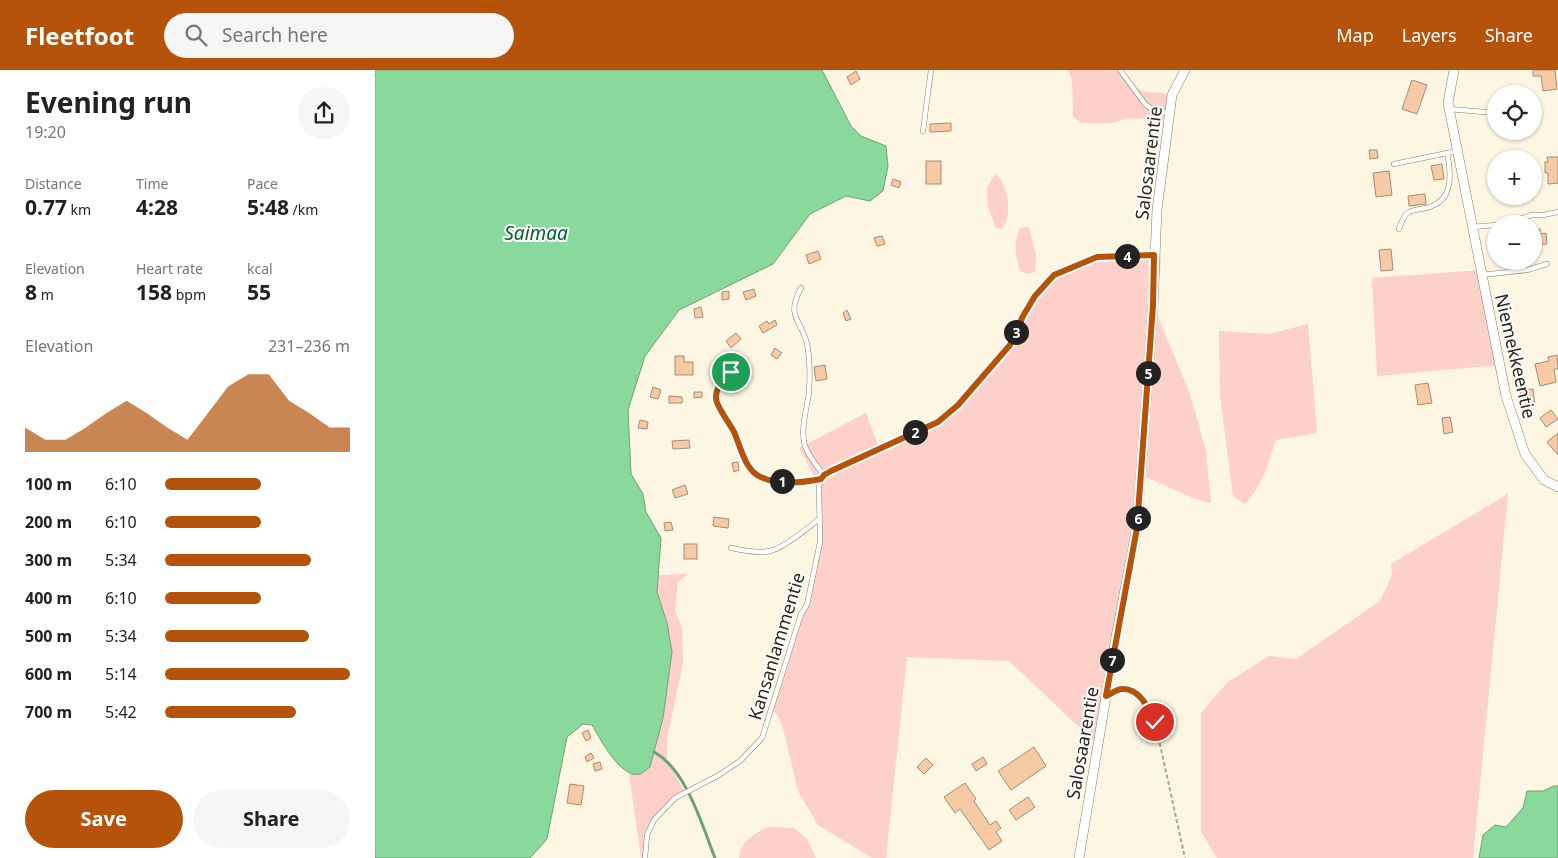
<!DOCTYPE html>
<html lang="en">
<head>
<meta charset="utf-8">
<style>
	body { margin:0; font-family:"Noto Sans",sans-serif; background:#f6f6f6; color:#222; height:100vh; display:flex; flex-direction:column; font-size:19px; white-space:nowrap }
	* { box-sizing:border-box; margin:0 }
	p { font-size:16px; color:#767676 }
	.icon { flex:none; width:28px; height:28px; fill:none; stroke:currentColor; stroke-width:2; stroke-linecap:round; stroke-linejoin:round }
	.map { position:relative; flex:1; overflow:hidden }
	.side { display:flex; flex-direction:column; background:#fff; width:375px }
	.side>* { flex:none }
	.fabs { position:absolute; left:1112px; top:15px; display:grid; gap:10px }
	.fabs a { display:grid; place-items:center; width:55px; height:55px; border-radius:50%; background:#fff; box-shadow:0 1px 4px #0004; font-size:25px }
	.pin { position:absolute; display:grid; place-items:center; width:42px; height:42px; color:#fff; margin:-21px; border:2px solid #fff; border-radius:50%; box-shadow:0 1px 5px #0007 }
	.km { position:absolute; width:25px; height:25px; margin:-12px; border-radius:50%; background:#222; color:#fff; font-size:14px; line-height:25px; text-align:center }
	.round { display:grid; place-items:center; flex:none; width:52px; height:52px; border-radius:26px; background:#f6f6f6 }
	.head { display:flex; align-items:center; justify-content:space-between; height:85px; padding:0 25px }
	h1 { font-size:28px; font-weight:700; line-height:38px }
	.metrics { display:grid; grid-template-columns:repeat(3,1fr); gap:8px; height:85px; padding:5px 25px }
	.metrics div { display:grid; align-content:center }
	.metrics b { font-size:21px; font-weight:700 }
	.metrics small { font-size:14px; font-weight:400 }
	.metrics p { font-size:14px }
	.chart { height:140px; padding:10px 25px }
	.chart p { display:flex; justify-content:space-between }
	.chart svg { width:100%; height:90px; margin-top:5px; fill:#b45309; opacity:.7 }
	.primary-button { display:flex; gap:10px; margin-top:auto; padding:10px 25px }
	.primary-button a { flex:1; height:58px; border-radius:30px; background:#b45309; color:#fff; font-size:20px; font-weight:700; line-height:58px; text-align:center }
	.primary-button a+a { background:#f6f6f6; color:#222 }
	ul { padding:0 25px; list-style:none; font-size:16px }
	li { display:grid; grid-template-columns:80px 60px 1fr; align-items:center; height:38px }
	li i { height:12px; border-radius:6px; background:#b45309 }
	header { display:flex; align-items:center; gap:30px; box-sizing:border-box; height:70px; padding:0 25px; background:#b45309; color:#fff }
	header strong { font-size:24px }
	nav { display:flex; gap:28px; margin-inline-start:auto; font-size:18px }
	.search { width:350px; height:45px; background:#f6f6f6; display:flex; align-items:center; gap:12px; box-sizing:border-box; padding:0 18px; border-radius:28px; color:#767676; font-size:19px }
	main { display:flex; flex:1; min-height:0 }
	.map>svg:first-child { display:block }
	.green { fill:#fdd0c9 }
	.water { fill:#89d99d; stroke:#6ca375 }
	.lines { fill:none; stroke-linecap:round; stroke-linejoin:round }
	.stream { stroke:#6ca375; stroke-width:3 }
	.building { fill:#f7caa6; stroke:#a88c77 }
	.service-casing { stroke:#8b8062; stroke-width:5.5 }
	.minor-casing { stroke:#8b8062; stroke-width:10 }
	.path { stroke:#ada696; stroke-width:2; stroke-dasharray:4 2.5; stroke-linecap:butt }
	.service { stroke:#fff; stroke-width:4.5 }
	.minor { stroke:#fff; stroke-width:9 }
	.route-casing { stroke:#fff; stroke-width:10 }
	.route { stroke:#b45309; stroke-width:6 }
	.labels { text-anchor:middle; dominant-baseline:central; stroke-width:4; stroke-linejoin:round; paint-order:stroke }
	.street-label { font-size:18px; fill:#2a2519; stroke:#fff }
	.water-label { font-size:19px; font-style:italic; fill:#01632d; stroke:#fff }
</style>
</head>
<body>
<header>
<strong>Fleetfoot</strong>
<div class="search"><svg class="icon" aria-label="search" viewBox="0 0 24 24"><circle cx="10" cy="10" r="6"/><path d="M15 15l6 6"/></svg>Search here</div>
<nav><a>Map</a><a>Layers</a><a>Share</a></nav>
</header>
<main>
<section class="side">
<div class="head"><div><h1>Evening run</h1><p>19:20</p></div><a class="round"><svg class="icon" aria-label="share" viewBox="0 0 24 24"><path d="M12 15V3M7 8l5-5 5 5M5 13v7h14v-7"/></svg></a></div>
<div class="metrics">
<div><p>Distance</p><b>0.77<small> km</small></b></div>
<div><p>Time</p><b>4:28</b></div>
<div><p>Pace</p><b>5:48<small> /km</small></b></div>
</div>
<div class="metrics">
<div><p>Elevation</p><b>8<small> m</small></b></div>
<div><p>Heart rate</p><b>158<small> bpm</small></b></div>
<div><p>kcal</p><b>55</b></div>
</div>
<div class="chart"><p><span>Elevation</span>231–236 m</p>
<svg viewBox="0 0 160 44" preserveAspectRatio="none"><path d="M0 44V32L10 38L20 38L30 32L40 25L50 19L60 25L70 32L80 38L90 25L100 12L110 6L120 6L130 19L140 25L150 32L160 32V44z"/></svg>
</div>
<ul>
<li><b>100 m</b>6:10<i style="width:52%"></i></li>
<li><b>200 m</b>6:10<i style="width:52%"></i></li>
<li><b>300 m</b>5:34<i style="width:79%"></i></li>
<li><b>400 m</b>6:10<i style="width:52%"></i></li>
<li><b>500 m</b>5:34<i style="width:78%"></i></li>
<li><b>600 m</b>5:14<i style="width:100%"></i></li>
<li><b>700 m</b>5:42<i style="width:71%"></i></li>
</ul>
<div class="primary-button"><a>Save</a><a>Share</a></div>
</section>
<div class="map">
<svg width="1183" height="788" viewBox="0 0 1183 788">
	<rect width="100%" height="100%" fill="#fdf6e2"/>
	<g class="green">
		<path d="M693,0H745C751,9 762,21 773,22C782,23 789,22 797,25L794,50L752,48L737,53H707L698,47L697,10Z"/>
		<path d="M620,104C630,111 635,132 633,144C633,149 629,155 627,159L621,158L613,137L612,118Z"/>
		<path d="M654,157L661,186L660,202L653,204L645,201C640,184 638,174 645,158Z"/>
		<path d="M786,185L783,247L815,324L831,381L836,433L818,428L766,405L762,458L723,675L634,591L532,587L511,788H497L443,755L423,721L408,658L402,644L396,640L426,544L432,535L445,472L444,416L424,378L491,343L504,378L563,352L583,335L635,275L660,226L679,205L722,187Z"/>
		<path d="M1106,200L1125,295L1002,306L997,208Z"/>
		<path d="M933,254L942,363L901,370C893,392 887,417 870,434L858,426L845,325L844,261L894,264Z"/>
		<path d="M1133,424L1098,788H842L826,762V643L853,612L894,586L921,589L1005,531L1017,505L1016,494Z"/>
		<path d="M313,504L303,512L300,541L307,557L308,593L292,668V689L310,723L300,728L275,755L270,788H266L254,703L265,704L292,553L282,522L283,505Z"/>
		<path d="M393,757L419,758L432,769L441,788H364C367,769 378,765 393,757Z"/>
	</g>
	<g class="water">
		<path d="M0,0H447L476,56L486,66L511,76L513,96L508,121L495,131L471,126L435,144L398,194L304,240L270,286L253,340L256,404L268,424L271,442L286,468L282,522L292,553L297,582L288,648L275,697C272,699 268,703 265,704C245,709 225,668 217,655L208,654L192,667L172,769L155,788H0Z"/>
		<path d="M1179,716H1183V788H1104L1108,765L1120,755L1131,757L1148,738L1152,721H1168Z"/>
	</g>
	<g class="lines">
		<path class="stream" d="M279,682C311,699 327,755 340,788"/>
	</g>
	<g class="building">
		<path d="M1158,0H1180L1182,19L1168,21L1166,6H1158Z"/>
		<path d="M481,1L485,9L476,15L472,7Z"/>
		<path d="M1037,10L1052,15L1042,44L1027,39Z"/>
		<path d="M576,53V61L555,62V54Z"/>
		<path d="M994,80H1002L1003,88L995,89Z"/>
		<path d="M1172,87H1183V113L1173,114V103H1170V92H1173Z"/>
		<rect x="551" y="91" width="15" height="23"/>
		<path d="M1067,94L1069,109L1059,110L1056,96Z"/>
		<path d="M1014,101L1017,125L1001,127L998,103Z"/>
		<path d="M518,109L526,112L524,118L516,115Z"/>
		<path d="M1050,124L1051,134L1034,136L1033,126Z"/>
		<path d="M1165,159V164L1171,163L1172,174L1159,175V160Z"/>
		<path d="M507,166L510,174L502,176L499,168Z"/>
		<path d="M1016,179L1018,200L1006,201L1004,180Z"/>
		<path d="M443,181L446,189L434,194L431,185Z"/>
		<path d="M379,219L381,226L371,230L368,222Z"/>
		<path d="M354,221V229L347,230V222Z"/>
		<path d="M326,237L328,247L320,248L319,239Z"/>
		<path d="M472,240L476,249L471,251L468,243Z"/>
		<path d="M400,250L402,255L388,263L384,256L392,251L394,254Z"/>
		<path d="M361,263L366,269L356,278L351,271Z"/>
		<path d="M400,278L407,283L402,289L396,285Z"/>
		<path d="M1182,285L1183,299H1179L1181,312L1165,316L1160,294L1174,291L1173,287Z"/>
		<path d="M300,286H309V292H318V305H300Z"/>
		<path d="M450,295L452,309L441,311L439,297Z"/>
		<path d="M1053,313L1057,333L1043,335L1040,315Z"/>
		<path d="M278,317L286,320L283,329L275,327Z"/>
		<path d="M1158,319L1160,336L1147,337L1145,320Z"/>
		<path d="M319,322H327V327L319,328Z"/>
		<path d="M294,326L307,327V333H294Z"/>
		<path d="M1176,340L1183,349L1171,357L1165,348Z"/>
		<path d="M1075,347L1078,362L1069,364L1067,348Z"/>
		<path d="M265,350L273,352L272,359L263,358Z"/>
		<path d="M1183,363V385L1172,372Z"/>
		<path d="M314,370L315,378L298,379L297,371Z"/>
		<path d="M363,392L364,400L359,402L357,393Z"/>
		<path d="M310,415L313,424L300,428L297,420Z"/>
		<path d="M339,447L354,449L353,458L338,456Z"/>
		<path d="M296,452L298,460L290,461L289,453Z"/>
		<rect x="309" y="474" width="13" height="15"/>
		<path d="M213,660L216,668L211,671L207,663Z"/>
		<path d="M659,677L671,696L636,720L623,701Z"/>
		<path d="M216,683L219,688L212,692L210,687Z"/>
		<path d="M608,687L612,694L601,701L597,694Z"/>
		<path d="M551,688L558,695L549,704L542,697Z"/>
		<path d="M225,692L227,699L220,701L218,694Z"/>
		<path d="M590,713L601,729L599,731L615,755L621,751L626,758L621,762L627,771L614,780L585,739L580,743L569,727Z"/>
		<path d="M195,714L209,716L206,735L192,733Z"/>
		<path d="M653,727L660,737L641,750L634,740Z"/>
	</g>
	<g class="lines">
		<defs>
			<g id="service">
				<path d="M745,0L770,34L777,39L795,44"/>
				<path d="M1074,39L1121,43"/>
				<path d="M548,61L556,0"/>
				<path d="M1019,94L1082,81"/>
				<path d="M1127,154L1157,145H1168L1183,142"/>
				<path d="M1097,157L1121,155"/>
				<path d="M1024,159C1026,153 1029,145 1034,142C1040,139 1051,139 1057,136C1079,128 1076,101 1072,83"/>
				<path d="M1107,205L1152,200L1172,194"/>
				<path d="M426,218C409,249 429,250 433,279C435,293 435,308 434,322C432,339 425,359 430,376C434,387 441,395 449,405"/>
				<path d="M359,294C355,306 341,316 341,327C340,336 354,353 358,361C363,370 365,380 370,389C384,417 419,414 446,409"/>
				<path d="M356,478C368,480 383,484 395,481C409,478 433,458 444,449"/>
				<path d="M270,788L272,765L279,750L300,728L344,705L365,691L387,668L426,544L432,535L445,472L444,416L449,405L563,352L583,335L635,275L648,246L660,226L679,205L722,187L779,185"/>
			</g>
			<g id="minor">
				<path d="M1079,0L1073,33L1131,326L1150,384L1169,410L1183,417"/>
				<path d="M704,788L741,567L762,457L778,235L782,140L797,25L810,0"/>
			</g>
		</defs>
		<use href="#service" class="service-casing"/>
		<use href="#minor" class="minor-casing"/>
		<path class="path" d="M740,622C761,612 773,637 780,652L810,788"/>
		<use href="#service" class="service"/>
		<use href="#minor" class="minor"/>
	</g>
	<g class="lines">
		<defs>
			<path id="route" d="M356,302C350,310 340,317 341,328C341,337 355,353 359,362C365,375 369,396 382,405C400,416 426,413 446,409L449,405L456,401L563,352L583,335L635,275L648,246L660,226L679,205L722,187L779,185L778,235L762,458L731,626C736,624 742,619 747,619C765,618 774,639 780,652"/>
		</defs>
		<use href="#route" class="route-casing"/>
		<use href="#route" class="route"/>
	</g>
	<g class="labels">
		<g class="street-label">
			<text transform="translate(773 93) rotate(-83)">Salosaarentie</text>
			<text transform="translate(1141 286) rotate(77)">Niemekkeentie</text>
			<text transform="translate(401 576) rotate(-73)">Kansanlammentie</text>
			<text transform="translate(707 673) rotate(-80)">Salosaarentie</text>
		</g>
		<g class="water-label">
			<text x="161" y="163">Saimaa</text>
		</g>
	</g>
</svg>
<div class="fabs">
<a><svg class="icon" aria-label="locate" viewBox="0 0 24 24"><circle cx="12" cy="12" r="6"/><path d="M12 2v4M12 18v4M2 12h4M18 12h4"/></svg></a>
<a>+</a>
<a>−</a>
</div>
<div class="pin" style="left:356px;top:302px;background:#1e9e55"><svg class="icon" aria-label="arrive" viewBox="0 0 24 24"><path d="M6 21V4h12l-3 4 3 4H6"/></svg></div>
<div class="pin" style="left:780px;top:652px;background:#d93025"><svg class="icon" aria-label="check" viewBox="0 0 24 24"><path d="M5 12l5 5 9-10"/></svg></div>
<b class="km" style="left:407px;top:411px">1</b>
<b class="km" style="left:540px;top:362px">2</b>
<b class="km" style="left:641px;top:262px">3</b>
<b class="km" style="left:752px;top:186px">4</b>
<b class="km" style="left:773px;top:303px">5</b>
<b class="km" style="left:763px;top:448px">6</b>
<b class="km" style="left:737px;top:590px">7</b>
</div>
</main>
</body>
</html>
